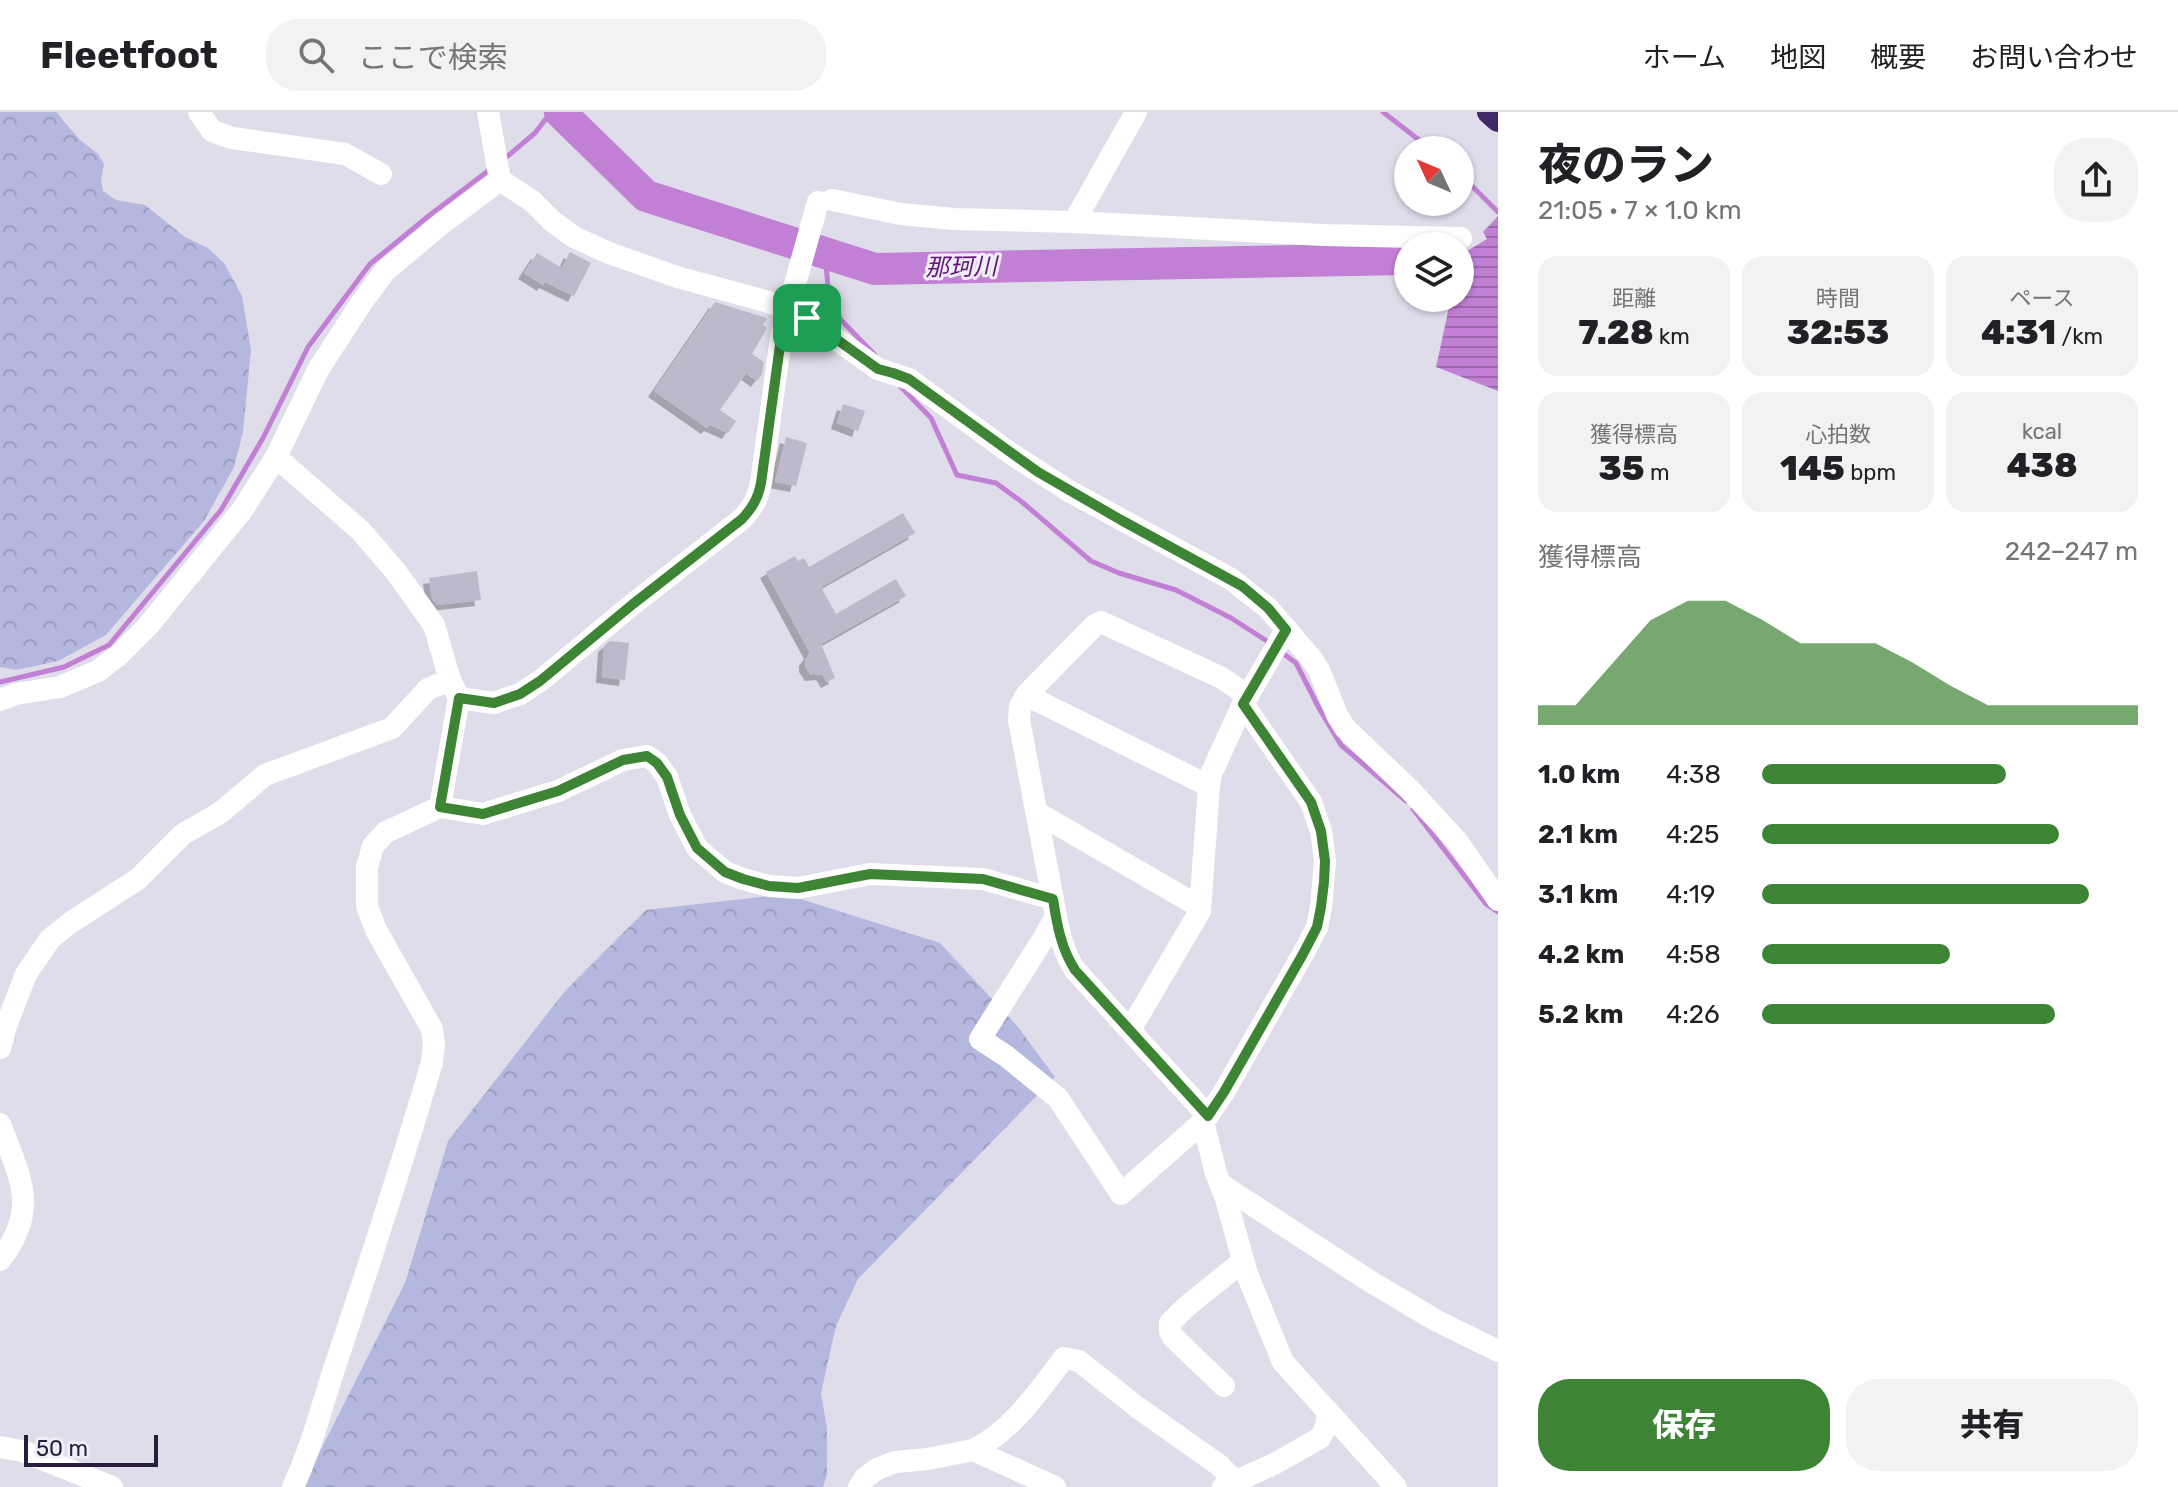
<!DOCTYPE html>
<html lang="ja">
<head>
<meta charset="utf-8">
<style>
	body { margin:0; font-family:Rubik,"Noto Sans JP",sans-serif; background:#f2f2f2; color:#202124; height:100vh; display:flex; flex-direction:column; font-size:30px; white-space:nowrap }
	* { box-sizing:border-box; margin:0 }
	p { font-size:26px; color:#757577 }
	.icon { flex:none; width:44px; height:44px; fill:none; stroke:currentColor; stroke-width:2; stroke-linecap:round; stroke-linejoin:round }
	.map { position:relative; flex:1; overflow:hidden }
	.sheet { display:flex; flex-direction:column; background:#fff; width:680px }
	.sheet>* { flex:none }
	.needle { width:52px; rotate:314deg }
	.buttons { position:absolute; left:1394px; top:24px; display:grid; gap:16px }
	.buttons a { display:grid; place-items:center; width:80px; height:80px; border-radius:50%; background:#fff; box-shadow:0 2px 6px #0004; font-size:40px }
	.scale { position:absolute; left:24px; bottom:20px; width:134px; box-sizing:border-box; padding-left:8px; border:4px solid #281e3b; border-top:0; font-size:22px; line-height:28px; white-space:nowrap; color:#281e3b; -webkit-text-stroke:6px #efeef7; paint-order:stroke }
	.pin { position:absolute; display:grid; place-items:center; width:68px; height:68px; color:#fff; margin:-34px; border-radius:16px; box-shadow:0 4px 12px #0006 }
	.round { display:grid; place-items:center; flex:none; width:84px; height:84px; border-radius:32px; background:#f2f2f2 }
	.headline { display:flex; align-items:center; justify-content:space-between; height:136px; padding:0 40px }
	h1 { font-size:44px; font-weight:800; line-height:60px }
	.figures { display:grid; grid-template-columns:repeat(3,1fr); gap:12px; height:136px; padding:8px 40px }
	.figures div { display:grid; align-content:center; border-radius:20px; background:#f2f2f2; text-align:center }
	.figures b { font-size:34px; font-weight:800 }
	.figures small { font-size:22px; font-weight:400 }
	.figures p { font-size:22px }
	.chart { height:224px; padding:16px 40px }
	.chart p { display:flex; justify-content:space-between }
	.chart svg { width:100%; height:144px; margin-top:8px; fill:#3d8435; opacity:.7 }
	.primary-button { display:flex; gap:16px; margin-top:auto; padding:16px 40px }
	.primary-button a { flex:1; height:92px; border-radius:32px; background:#3d8435; color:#fff; font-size:32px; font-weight:800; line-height:92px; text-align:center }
	.primary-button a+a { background:#f2f2f2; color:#202124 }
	ul { padding:0 40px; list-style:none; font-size:26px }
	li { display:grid; grid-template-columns:128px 96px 1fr; align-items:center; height:60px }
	li i { height:20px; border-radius:10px; background:#3d8435 }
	header { display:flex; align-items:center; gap:48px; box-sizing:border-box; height:112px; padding:0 40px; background:#fff; border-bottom:2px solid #e0e0e0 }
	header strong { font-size:38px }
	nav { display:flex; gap:44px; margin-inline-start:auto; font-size:28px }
	.search { width:560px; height:72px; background:#f2f2f2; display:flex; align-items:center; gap:20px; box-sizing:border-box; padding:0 28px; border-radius:32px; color:#757577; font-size:30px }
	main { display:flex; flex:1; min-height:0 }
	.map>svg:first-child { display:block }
	.forest { fill:url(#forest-crowns) }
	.water { fill:url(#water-rules) }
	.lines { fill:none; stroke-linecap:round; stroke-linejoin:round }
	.stream { stroke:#c280d5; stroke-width:5 }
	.river { stroke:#c280d5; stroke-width:32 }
	.building { fill:#bdb9cb; filter:url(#shadow) }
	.minor { stroke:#fff; stroke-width:22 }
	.highway { stroke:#432869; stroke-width:24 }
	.route-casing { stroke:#fff; stroke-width:16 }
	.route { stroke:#3d8435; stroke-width:10 }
	.labels { text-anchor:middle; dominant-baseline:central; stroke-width:6; stroke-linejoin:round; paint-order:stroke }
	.water-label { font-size:24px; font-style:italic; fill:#65147b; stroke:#efeef7 }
</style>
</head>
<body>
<header>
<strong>Fleetfoot</strong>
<div class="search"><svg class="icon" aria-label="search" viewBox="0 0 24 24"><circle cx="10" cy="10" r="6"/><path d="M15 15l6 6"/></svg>ここで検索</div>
<nav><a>ホーム</a><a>地図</a><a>概要</a><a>お問い合わせ</a></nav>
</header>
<main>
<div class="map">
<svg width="1498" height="1375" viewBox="0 0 1498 1375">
	<defs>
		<pattern id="forest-crowns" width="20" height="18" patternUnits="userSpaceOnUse" patternTransform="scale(2)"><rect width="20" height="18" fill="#b4b8de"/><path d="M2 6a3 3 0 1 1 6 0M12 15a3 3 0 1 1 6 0" fill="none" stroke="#9b9ebf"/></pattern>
		<pattern id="water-rules" width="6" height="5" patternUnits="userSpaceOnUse" patternTransform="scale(2)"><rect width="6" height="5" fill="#c280d5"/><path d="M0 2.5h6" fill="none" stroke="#9e68ae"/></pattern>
		<filter id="shadow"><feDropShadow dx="-6" dy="6" stdDeviation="0" flood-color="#0004"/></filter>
	</defs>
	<rect width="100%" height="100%" fill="#e0ddeb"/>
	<g class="forest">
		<path d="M0,0H56L80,28L98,42L104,52L101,67L103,79L116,88L145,93L185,125L208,136L224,151L242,184L251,238L243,320L234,355L204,409L106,523L58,549L16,558L0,555Z"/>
		<path d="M785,782L940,831L1018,915L1055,965L858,1167L836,1214L821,1281L827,1316V1363L823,1375H302L405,1171L448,1029L565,879L646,798Z"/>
	</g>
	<path class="water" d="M1498,104V279L1436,255L1451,186H1460L1461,138L1467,139L1487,127L1483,120Z"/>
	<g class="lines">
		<g class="stream">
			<path d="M1383,0L1432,38"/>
			<path d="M503,48L535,21L551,0"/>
			<path d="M1460,62L1498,100"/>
			<path d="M825,141L828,175L840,207L875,243"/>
			<path d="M899,273L931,306L957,363L996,371L1022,390L1091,449L1119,461L1176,478L1231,506L1270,531"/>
			<path d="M1281,540L1296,551L1320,598L1341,633L1406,689"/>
			<path d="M0,570L64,555L109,533L221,398L263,326L308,235L370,152L431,102L492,56"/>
			<path d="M1413,697L1486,792L1498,800"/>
		</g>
		<path class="river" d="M560,0L646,84L875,157L1408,147"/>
	</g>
	<g class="building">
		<path d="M570,140L591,151L574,184L545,170L543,173L524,161L537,141L562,156Z"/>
		<path d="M715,190L767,206L763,213L767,216L752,242L764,250L762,262L757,269L746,261L720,298L736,309L728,321L710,313L707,316L654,279Z"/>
		<path d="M843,292L865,299L858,319L837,311Z"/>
		<path d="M786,325L807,331L796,374L775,370Z"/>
		<path d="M903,401L915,421L821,475L836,502L896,467L906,484L821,532L835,566L827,570L822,562L811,563L805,554V548L810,541L766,460L795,444L798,449L804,446L809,455Z"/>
		<path d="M477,459L481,488L437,493L432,486L429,466Z"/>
		<path d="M610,529L629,531L625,568L602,565L604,534Z"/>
	</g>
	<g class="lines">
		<g class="minor">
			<path d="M199,0L212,19L232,26L345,42L381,62"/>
			<path d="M832,88L901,102L953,107L1074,110L1323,123L1461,126"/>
			<path d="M818,90L788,197L807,206L878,257L909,267L1010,341L1069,379L1231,467L1268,496L1311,546L1319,558L1337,603L1345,616L1410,678L1457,729L1498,788"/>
			<path d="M1074,110L1136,0"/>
			<path d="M276,345L361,419L396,460L434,513L450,568L459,586L440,695"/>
			<path d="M1025,585L1038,589L1209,674"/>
			<path d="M459,586L494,591L520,582L540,569L633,492L742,407C752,396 758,387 761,371L781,226L788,197L765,189L677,165L609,141L574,125L552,109L532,89L500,68"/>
			<path d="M0,588L16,582L60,575L98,559L119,543L148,514L243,397L276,345L318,258L360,193L385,159L440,113L500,68L488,0"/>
			<path d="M1036,700L1193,791L1200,799"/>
			<path d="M1056,804L1045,824L980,927L1006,944L1058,986L1121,1082L1205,1008"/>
			<path d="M1130,918L1200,799L1209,674L1211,662L1243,592"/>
			<path d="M0,936L6,914L26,862L50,827L70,811L138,767L183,722L220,701L265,663L392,616L428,577L450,568"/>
			<path d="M1208,1004L1075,858C1064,841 1060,824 1056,804L1019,608L1020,595L1027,582L1095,513L1101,510L1222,566L1248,584"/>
			<path d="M0,1012C20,1066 40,1097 0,1148"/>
			<path d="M1220,1072L1368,1168L1437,1209L1498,1239"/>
			<path d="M1224,1274L1173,1225L1170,1219V1211L1186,1195L1243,1149"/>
			<path d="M1323,1294L1396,1375"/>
			<path d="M0,1335L22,1339L112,1375"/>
			<path d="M973,1338C1011,1320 1039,1279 1064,1246L1079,1249L1137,1295L1219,1353L1229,1363L1232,1371"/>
			<path d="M293,1375C313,1332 324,1286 339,1242C372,1144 403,1049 432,950L434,932L432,917L376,818L367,794V755L373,734L386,720L440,695L483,702L558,679L623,648L647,644L657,651L667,665L680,703L697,736L725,760L743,767L769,774L798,776L870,762L983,767L1053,787"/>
			<path d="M859,1375L865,1366L877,1357L895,1350L928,1347L973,1338L1055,1375"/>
			<path d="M1223,1375L1274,1352L1320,1326L1326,1315L1328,1300L1283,1250L1247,1162L1226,1087L1216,1061L1204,1014L1205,1008L1224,980L1303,842L1317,815L1321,795L1325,749L1321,719L1311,690L1243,592L1286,518"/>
		</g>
		<path class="highway" d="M1489,0L1498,8"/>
	</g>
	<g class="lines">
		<defs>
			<path id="route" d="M788,197L807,206L878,257L893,261L909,267L1038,360L1121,408L1242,474L1268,496L1286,518L1243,592L1311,690L1321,719L1325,749L1324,770L1321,795L1317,815L1303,842L1224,980L1208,1004L1075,858C1061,836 1057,813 1053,787L983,767L870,762L798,776L769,774L743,767L725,760L697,736L680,703L667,665L657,651L647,644L623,648L558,679L483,702L440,695L459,586L494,591L520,582L540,569L633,492L742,407C752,396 758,387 761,371L781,226Z"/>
		</defs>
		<use href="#route" class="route-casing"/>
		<use href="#route" class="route"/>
	</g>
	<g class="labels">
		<g class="water-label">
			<text transform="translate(961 155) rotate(-1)">那珂川</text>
		</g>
	</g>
</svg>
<div class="buttons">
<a><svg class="needle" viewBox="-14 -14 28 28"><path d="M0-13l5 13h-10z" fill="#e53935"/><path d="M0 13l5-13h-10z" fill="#757577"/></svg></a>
<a><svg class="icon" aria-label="layers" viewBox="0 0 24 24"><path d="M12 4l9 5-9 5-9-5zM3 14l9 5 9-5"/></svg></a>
</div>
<div class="scale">50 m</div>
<div class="pin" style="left:807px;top:206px;background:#1e9e55"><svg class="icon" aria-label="arrive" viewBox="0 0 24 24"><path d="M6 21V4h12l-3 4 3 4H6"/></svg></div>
</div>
<section class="sheet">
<div class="headline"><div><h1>夜のラン</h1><p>21:05 · 7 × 1.0 km</p></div><a class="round"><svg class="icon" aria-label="share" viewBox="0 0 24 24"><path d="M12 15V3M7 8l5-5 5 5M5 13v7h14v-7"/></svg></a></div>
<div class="figures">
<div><p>距離</p><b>7.28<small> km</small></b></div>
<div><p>時間</p><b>32:53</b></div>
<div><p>ペース</p><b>4:31<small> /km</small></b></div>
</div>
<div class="figures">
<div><p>獲得標高</p><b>35<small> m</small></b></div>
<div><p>心拍数</p><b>145<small> bpm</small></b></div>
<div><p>kcal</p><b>438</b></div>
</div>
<div class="chart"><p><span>獲得標高</span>242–247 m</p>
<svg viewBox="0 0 160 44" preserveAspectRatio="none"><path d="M0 44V38L10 38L20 25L30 12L40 6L50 6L60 12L70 19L80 19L90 19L100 25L110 32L120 38L130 38L140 38L150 38L160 38V44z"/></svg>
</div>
<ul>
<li><b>1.0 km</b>4:38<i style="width:65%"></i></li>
<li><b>2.1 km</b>4:25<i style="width:79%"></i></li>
<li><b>3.1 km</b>4:19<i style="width:87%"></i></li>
<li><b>4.2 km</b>4:58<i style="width:50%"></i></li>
<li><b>5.2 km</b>4:26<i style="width:78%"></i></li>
</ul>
<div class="primary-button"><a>保存</a><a>共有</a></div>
</section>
</main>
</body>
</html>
